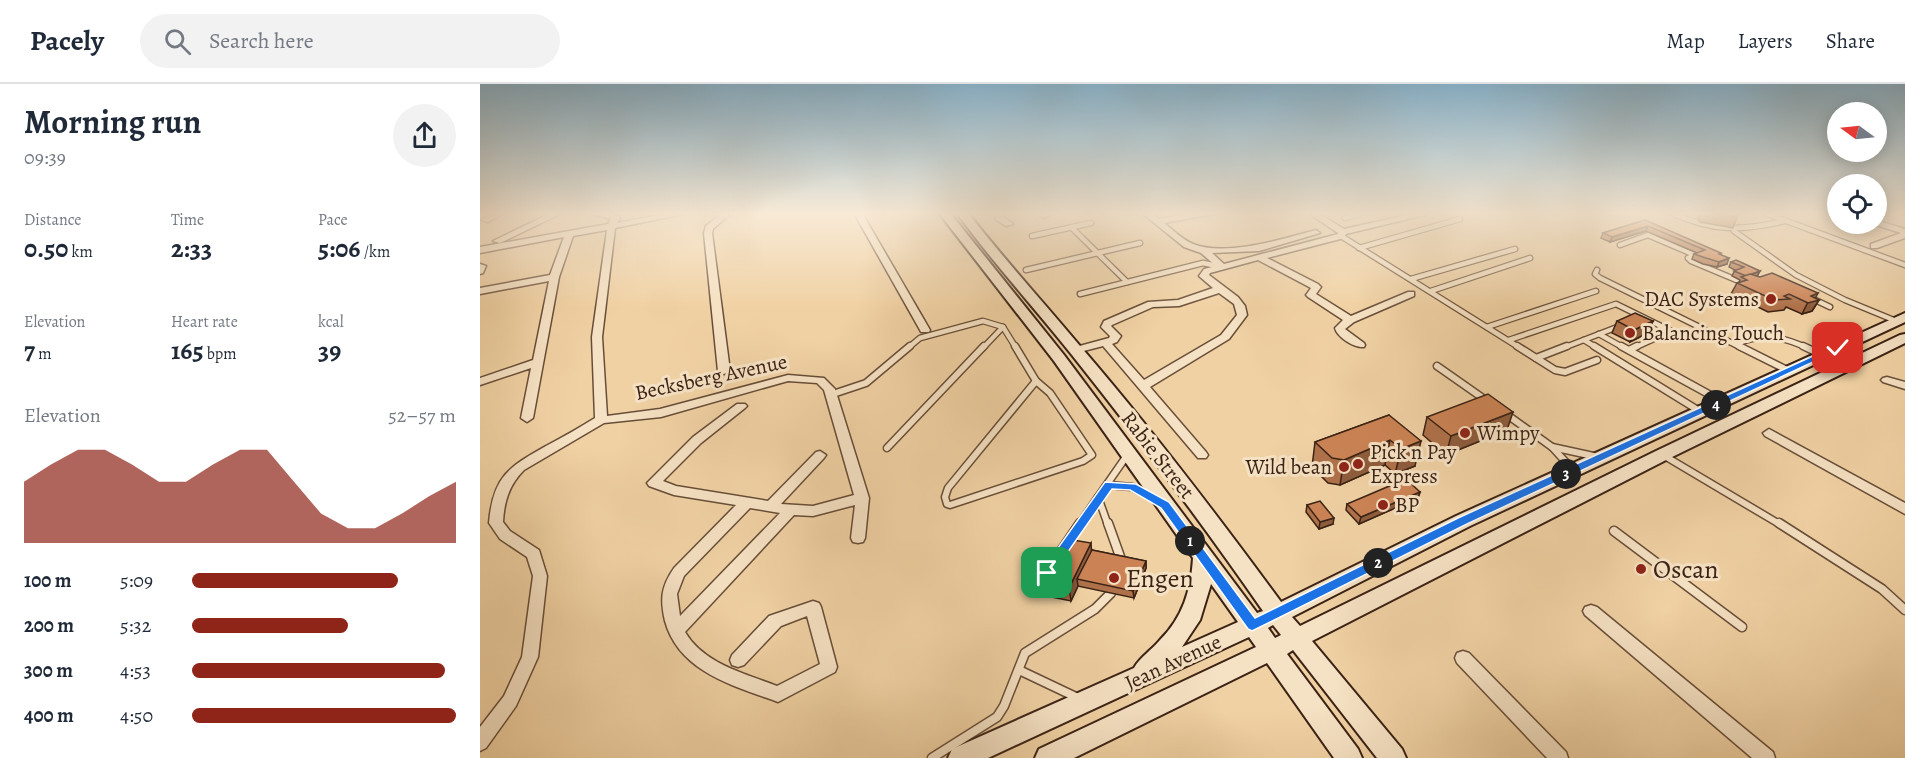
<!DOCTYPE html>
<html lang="en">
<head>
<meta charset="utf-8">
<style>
	body { margin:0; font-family:Alegreya,serif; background:#f2f2f3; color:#1f2937; height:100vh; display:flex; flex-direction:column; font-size:22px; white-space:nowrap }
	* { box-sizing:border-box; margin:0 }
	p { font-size:20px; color:#747a83 }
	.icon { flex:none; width:33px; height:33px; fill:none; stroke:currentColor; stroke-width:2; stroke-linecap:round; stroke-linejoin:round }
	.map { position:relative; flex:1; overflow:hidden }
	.details { display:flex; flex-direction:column; background:#fff; width:480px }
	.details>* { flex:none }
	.needle { width:39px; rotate:285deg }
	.buttons { position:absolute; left:1347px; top:18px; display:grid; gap:12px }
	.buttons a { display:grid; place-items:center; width:60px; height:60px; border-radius:50%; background:#fff; box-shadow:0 3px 15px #0003; font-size:30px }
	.pin { position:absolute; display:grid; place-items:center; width:51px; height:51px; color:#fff; margin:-26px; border-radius:12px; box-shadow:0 3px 9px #0006 }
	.km { position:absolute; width:30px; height:30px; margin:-15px; border-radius:50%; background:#222; color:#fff; font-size:16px; line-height:30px; text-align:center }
	.round { display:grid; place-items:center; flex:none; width:63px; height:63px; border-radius:32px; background:#f2f2f3 }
	.summary { display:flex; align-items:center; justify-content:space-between; height:102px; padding:0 24px }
	h1 { font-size:33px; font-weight:700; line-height:45px }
	.figures { display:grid; grid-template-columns:repeat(3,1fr); gap:9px; height:102px; padding:6px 24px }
	.figures div { display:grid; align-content:center }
	.figures b { font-size:26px; font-weight:700 }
	.figures small { font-size:16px; font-weight:400 }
	.figures p { font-size:16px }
	.chart { height:168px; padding:12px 24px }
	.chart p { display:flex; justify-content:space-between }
	.chart svg { width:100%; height:108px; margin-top:6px; fill:#8f2418; opacity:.7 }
	ul { padding:0 24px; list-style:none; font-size:20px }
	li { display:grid; grid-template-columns:96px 72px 1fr; align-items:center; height:45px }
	li i { height:15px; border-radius:8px; background:#8f2418 }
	header { display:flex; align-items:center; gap:36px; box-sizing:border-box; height:84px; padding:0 30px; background:#fff; border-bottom:2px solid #e0e1e3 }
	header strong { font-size:28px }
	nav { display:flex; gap:33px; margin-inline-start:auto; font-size:21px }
	.search { width:420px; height:54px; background:#f2f2f3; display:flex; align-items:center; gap:15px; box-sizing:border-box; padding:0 21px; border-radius:33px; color:#747a83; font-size:22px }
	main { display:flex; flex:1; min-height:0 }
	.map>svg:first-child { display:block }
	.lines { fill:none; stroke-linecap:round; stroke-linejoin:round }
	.lane-far2-casing { stroke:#684e38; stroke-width:7 }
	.lane-far1-casing { stroke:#684e38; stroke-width:9 }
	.lane-casing { stroke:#684e38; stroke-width:11 }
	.street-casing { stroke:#684e38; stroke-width:3 }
	.secondary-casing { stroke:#3a2215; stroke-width:4 }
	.lane-far2 { stroke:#f5e1c3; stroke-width:4.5 }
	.lane-far1 { stroke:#f5e1c3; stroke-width:6 }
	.lane { stroke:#f5e1c3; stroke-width:8 }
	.street { fill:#f5e1c3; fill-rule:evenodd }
	.secondary { fill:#f5e1c3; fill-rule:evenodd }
	.wall { fill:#af7149; stroke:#3a2215; stroke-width:1.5 }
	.shaded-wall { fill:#8e5c3c; stroke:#3a2215; stroke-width:1.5 }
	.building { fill:#cb8355; stroke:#3a2215; stroke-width:1.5 }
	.route { fill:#1a73e8; stroke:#fff; stroke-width:1.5 }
	.poi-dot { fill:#8f2418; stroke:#f5e1c3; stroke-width:2 }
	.labels { text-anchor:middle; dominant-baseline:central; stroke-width:6; stroke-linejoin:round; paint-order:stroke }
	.poi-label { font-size:21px; fill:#3a2215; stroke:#f5e1c3; text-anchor:start }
	.street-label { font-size:21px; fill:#3a2215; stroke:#f5e1c3 }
	.near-poi-label { font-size:26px; fill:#3a2215; stroke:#f5e1c3; text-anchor:start }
</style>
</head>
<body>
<header>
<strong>Pacely</strong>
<div class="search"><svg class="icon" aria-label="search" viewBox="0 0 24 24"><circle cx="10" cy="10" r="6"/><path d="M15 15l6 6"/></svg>Search here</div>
<nav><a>Map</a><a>Layers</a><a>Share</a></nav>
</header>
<main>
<section class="details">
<div class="summary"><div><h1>Morning run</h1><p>09:39</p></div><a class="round"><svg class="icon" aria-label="share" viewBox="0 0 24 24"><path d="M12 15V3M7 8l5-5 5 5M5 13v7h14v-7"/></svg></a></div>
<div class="figures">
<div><p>Distance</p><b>0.50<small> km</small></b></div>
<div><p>Time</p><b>2:33</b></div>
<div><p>Pace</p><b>5:06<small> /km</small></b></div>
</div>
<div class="figures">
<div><p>Elevation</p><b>7<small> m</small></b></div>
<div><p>Heart rate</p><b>165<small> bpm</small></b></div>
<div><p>kcal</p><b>39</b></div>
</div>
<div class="chart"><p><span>Elevation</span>52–57 m</p>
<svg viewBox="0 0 160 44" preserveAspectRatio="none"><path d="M0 44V19L10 12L20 6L30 6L40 12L50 19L60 19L70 12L80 6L90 6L100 19L110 32L120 38L130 38L140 32L150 25L160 19V44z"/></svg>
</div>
<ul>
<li><b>100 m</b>5:09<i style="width:78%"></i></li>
<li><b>200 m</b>5:32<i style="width:59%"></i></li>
<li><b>300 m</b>4:53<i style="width:96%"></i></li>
<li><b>400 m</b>4:50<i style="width:100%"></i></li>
</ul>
</section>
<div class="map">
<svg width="1425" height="674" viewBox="0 0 1425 674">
	<rect width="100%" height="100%" fill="#f0d1a3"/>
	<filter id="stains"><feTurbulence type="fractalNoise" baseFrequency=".00333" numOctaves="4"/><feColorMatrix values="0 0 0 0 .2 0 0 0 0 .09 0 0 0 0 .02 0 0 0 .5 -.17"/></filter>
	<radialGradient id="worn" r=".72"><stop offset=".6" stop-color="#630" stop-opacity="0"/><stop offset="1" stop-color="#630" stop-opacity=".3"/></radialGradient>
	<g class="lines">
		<defs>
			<g id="lane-far2">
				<path d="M1192,129C1234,148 1261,147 1305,137"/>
				<path d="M1285,129L1425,181"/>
				<path d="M865,134L882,129"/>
				<path d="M592,144L647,198"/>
				<path d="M1254,147L1316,191L1365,216L1416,237"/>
				<path d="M552,152L611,139"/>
				<path d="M861,152L1040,264"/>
				<path d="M1140,161L1168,151L1215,171L1208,174L1211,177L1266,200"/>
				<path d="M879,164L980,135"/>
				<path d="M546,186L660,159"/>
				<path d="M1117,186L1115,190L1120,194L1262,264"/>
				<path d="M931,195L1035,165"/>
				<path d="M951,207L1050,174"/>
				<path d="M600,210L723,179L742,183"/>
				<path d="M1331,214L1350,223"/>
				<path d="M1007,243L1116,207"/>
				<path d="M1119,250L1144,264"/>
				<path d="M1029,256L1136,220L1191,247"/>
				<path d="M1104,256L1117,264"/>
				<path d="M1256,260C1282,249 1302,252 1327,264"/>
				<path d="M428,264L440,254L503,237L523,243L536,264"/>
				<path d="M503,264L523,243"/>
				<path d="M1083,264L1140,242"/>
				<path d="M1154,264L1191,247"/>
			</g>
			<g id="lane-far1">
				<path d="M535,262L556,297"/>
				<path d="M1037,262L1075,286L1085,288L1117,276"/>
				<path d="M1114,262L1221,328"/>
				<path d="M1141,262L1243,318"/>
				<path d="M1259,262L1309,287"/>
				<path d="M1323,262L1342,271"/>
				<path d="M1149,266L1157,262"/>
				<path d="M1056,274L1087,262"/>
				<path d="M957,282L1007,317"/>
				<path d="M556,297L570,309L612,371L603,377L470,421L467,420L465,413L468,404Z"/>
				<path d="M350,311L386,299L430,262"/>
				<path d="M1026,330L1072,363L1093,386"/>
				<path d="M1072,363L1118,373"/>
				<path d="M407,364L504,262"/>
				<path d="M1183,371L1301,441"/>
				<path d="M629,401L652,403L673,414"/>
				<path d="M599,441L618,413"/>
				<path d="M628,441L618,413L648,370"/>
			</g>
			<g id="lane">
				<path d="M628,439L642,478"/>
				<path d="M1299,439L1402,505L1425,526"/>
				<path d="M1134,447L1262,543"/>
				<path d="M550,489H566L600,439"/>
				<path d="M539,586L598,614"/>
				<path d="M452,674L517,633L524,622L545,569L615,525L631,509"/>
			</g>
			<g id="street">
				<path d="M13,129H24L8,138L1,136Z"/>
				<path d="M71,129H82L20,159L13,157Z"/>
				<path d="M108,129H126L139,132L140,134L137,139L189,129H209L135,144L122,253L127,332L180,325L308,291L344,294L355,305L389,414L385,454L383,458L378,459L373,458L371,454L375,421L333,432L314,431L205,548C224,580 264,589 297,602L340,580L327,532L301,542L264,581L258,583L252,581L250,576L252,571L289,532L333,517L339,519L341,523L357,583L355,588L298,618C254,602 199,588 185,537C180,515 181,503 194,484L256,421L194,411L169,402L167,399L213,353L257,320H265L267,322L265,324L221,359L183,397L196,402L288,417L336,368L340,367L346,371L344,374L301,420L333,422L374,411L344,306L337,299L308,297L181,333L124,339L44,386C29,401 24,418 23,438L30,447L59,466L67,492L58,573L36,622L6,664L0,667V643L24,612L42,573L53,492L47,473L20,455L9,439C13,392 29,383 66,362C83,353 99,344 115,334L112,253L127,146L93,152L79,193L53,334L47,338L41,334L51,284L0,301V294L53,276L69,197L0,210V204L70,191L84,153L0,169V163L128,140L131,135ZM270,424L300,429L200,532L197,510L204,492Z"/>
				<path d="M242,129H251L233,145L232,149L250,287L244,290L238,287L224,149L226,142Z"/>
				<path d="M374,129H382L450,246L449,248H441L440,246Z"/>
				<path d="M515,129H523V133L533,140L526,142L516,136Z"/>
				<path d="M563,129H574L564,134L560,132Z"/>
				<path d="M662,129H672L678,135L715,129H739L684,139C693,146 703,156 713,160C745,173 803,155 836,146L840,149L779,167L732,169L744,180L858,150V149L828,129H838L864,145L936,129H953L866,150L864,154L787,174L838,200L841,203L836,210L871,232L928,208H934V212L874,238L865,245L884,259L885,261L884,263C874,264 857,253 855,244L863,236L828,213L826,211L831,204L778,176L730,189L729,191L758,213L765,222L767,231L749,255L670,303L726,368L728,371L726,374H718L623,262L596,269L591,266L592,264L629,254L630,252L621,243L624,237L668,218L698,216L733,204L719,192L724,185L736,182L721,169L704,163ZM739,209L754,220L757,231L741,251L664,296L632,260L637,258L641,252L631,242L632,241L673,223L699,222Z"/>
				<path d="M1396,136L1425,145V154L1397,164H1391V160L1421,149L1393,140H1396Z"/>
				<path d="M0,180L6,182L3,189L0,190Z"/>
				<path d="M1407,293L1425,298V305L1403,298L1401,296L1403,294Z"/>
				<path d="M1289,345L1425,419V430L1285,352L1283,349Z"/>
				<path d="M1111,521L1117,523L1293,668L1295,674H1272L1105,531L1103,527L1105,523Z"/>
				<path d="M983,567L989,569L1086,668L1088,674H1067L977,579L975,574L977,569Z"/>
			</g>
			<path id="secondary" d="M459,129H470L584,271L777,529L783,527C722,439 658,354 592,271C554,223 513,179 477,129H488C524,175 563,218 600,262C671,344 737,431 801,518L976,432L1425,229V238L990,442L812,533L820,542L1176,367L1420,251L1425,250V259L1188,375L832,557L922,665L926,674H897L813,566L807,570L878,665L882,674H854L787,579L594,674H555L559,665L776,563L769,553L508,674H468L472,665L654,584C660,573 672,566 680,556C703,533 711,506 713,474L574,277ZM731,500L758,538L702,563L720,536ZM793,541L801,551L795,554L788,544Z"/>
		</defs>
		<use href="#lane-far2" class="lane-far2-casing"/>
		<use href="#lane-far1" class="lane-far1-casing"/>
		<use href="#lane" class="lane-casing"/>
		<use href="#street" class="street-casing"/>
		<use href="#secondary" class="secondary-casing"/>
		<use href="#lane-far2" class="lane-far2"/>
		<use href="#lane-far1" class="lane-far1"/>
		<use href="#lane" class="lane"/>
		<use href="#street" class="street"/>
		<use href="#secondary" class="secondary"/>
	</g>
	<g class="wall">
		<path d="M1221,129H1260L1259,131H1256L1257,133L1253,144L1220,138L1218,135Z"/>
		<path d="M1165,136L1241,170L1247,180L1237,183L1223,180L1212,175L1214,170L1217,169L1166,147L1130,158L1121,154L1123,149Z"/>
		<path d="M1251,178L1280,187L1277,192L1339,216L1332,227L1322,230L1306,223L1304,226L1288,228L1251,210L1257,199L1259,198L1260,196L1252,192L1255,186L1249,183Z"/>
		<path d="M1137,237H1173L1168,249L1150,258L1132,249Z"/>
		<path d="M909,331L935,382L915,390L905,381L860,401L848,399L832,383L835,358Z"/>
		<path d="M947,333L1027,346L966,371L943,351Z"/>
		<path d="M940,408L938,414L879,440L866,426L867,420Z"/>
		<path d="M827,421L853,440L839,445L826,428Z"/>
		<path d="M612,466L666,477V484L654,514L598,502L591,517L567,512L564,499Z"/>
	</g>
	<g class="shaded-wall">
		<path d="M1168,142L1166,147L1130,158L1132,153Z"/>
		<path d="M1249,174L1247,180L1237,183L1239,178Z"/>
		<path d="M1280,187L1277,192H1266Z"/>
		<path d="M1338,209L1334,217L1339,216L1332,227L1322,230L1331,212Z"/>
		<path d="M1173,237L1168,249L1150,258L1154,246Z"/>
		<path d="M1033,328L1027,346L966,371L971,352Z"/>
		<path d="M910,356L905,381L860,401L864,376Z"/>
		<path d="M941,357L935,382L915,390L921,365Z"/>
		<path d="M940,408L938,414L879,440L881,433Z"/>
		<path d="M854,434L853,440L839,445L840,438Z"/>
		<path d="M611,459L612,473L597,495L598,502L591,517L589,504Z"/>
		<path d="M666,477V484L654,514L653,507Z"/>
	</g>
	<g class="building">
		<path d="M1232,129H1255L1257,133Z"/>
		<path d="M1165,136L1241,169L1239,170L1249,174L1239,178L1226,174L1214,170L1225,166L1168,142L1132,153L1123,149Z"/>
		<path d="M1256,176L1280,187L1266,192L1254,187L1264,183L1251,178Z"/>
		<path d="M1292,189L1338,209L1331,212L1339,216L1328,219L1309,210L1304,212L1310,215L1294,216L1257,199L1267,196L1261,193L1270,190L1280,193Z"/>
		<path d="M1155,229L1173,237L1154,246L1137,237Z"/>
		<path d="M1008,310L1033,328L971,352L947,333Z"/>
		<path d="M909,331L941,357L921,365L910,356L864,376L852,374L835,358Z"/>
		<path d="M926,395L940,408L881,433L867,420Z"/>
		<path d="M840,417L854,434L840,438L827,421Z"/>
		<path d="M587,455L611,459L589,504L564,499Z"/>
		<path d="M612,466L666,477L653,507L597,495Z"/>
	</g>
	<linearGradient id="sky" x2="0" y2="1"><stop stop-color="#89b5cf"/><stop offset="0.58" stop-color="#f8ead6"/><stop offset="1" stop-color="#f8ead6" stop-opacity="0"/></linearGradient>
	<rect width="1425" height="224" fill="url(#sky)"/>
	<path class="route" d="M1355,262L1363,264L987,440L772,547L768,545L681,424L650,406L632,405L571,492H562L560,489L625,398L656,400L689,418L775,534L978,434Z"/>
	<g class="poi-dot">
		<circle cx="1291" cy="215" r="6"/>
		<circle cx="1150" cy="249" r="6"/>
		<circle cx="985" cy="349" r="6"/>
		<circle cx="878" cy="380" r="6"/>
		<circle cx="864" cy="383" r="6"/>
		<circle cx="903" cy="421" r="6"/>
		<circle cx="1161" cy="485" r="6"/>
		<circle cx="634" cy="494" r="6"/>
	</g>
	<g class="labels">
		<g class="poi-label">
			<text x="1279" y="215" text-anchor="end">DAC Systems</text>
			<text x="1162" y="249">Balancing Touch</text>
			<text x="997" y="349">Wimpy</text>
			<text x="890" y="368">Pick n Pay<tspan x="890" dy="24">Express</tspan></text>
			<text x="852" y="383" text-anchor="end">Wild bean</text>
			<text x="915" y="421">BP</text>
		</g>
		<g class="street-label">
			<text transform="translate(231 293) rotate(-12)">Becksberg Avenue</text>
			<text transform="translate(678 371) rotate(52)">Rabie Street</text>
			<text transform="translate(693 578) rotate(-25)">Jean Avenue</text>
		</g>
		<g class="near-poi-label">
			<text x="1173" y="485">Oscan</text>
			<text x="646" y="494">Engen</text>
		</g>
	</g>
	<rect width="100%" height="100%" filter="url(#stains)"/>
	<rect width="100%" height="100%" fill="url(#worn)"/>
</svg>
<div class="buttons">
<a><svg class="needle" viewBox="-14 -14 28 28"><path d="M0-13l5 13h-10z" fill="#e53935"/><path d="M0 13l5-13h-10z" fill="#747a83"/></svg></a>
<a><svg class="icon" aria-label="locate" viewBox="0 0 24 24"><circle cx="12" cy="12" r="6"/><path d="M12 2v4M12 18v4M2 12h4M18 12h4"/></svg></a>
</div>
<div class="pin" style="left:567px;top:489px;background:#1e9e55"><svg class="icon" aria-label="arrive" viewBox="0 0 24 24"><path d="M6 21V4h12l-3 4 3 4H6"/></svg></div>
<div class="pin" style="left:1358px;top:264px;background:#d93025"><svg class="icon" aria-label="check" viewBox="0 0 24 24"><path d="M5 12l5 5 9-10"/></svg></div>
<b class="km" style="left:710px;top:457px">1</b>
<b class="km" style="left:898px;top:479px">2</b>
<b class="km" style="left:1086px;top:390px">3</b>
<b class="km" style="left:1236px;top:321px">4</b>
</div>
</main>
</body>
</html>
